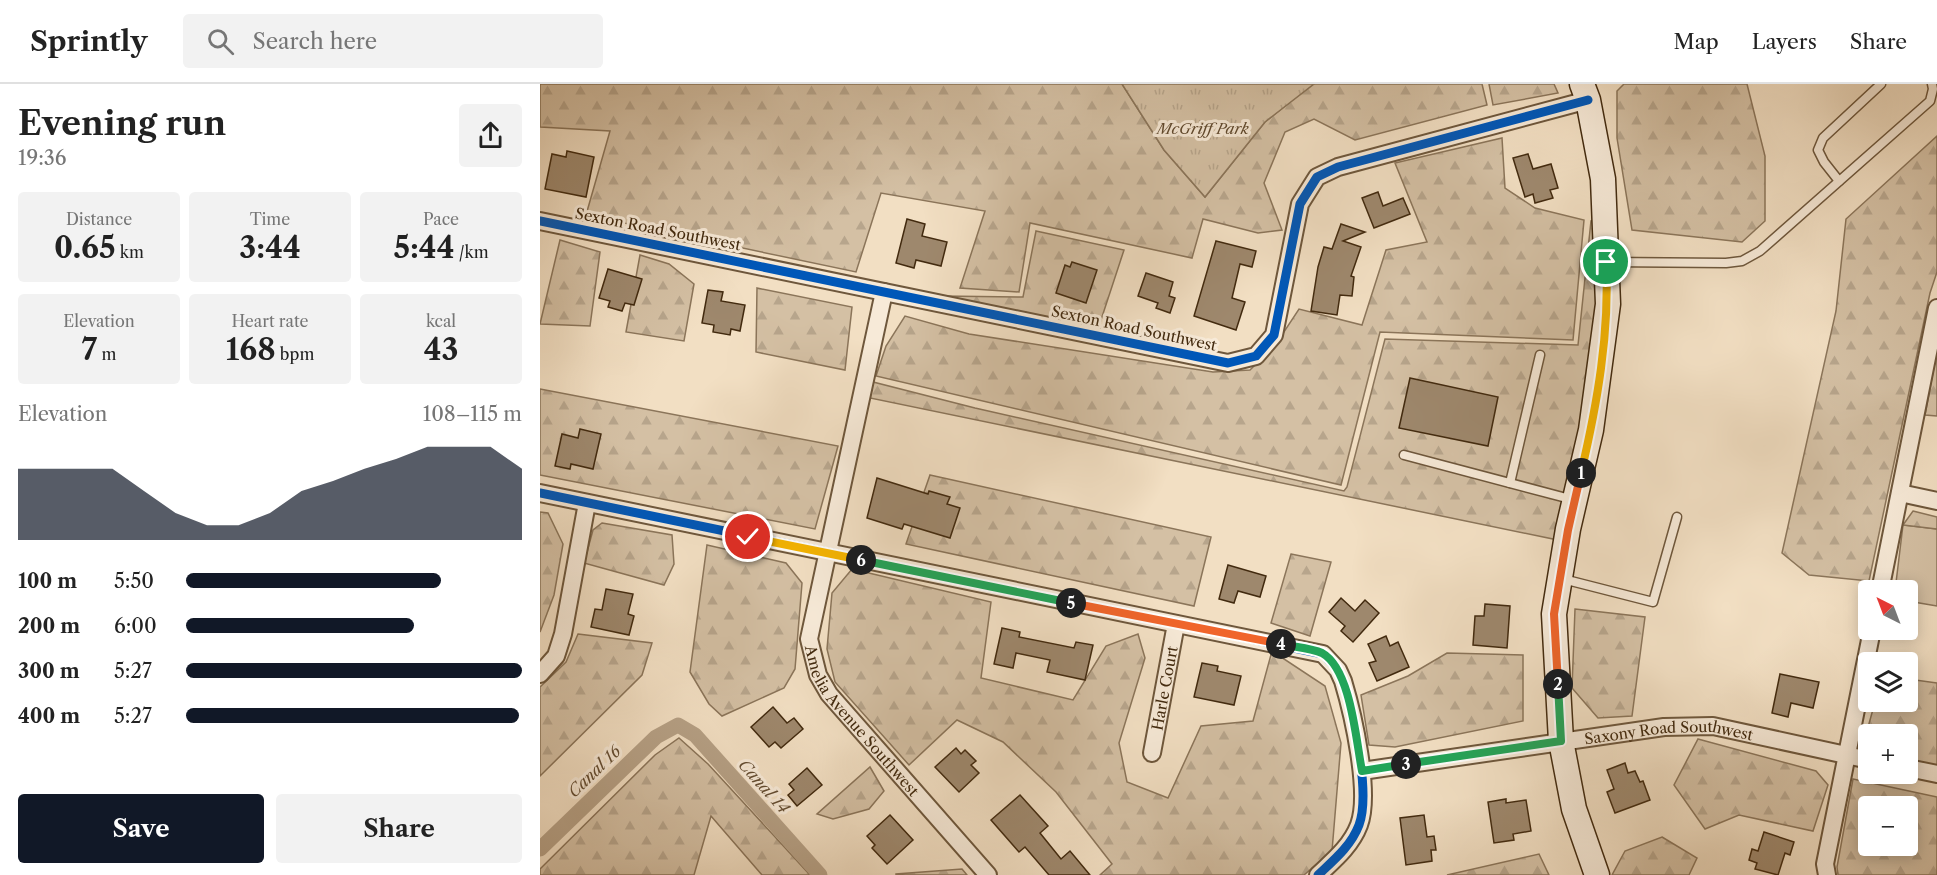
<!DOCTYPE html>
<html lang="en">
<head>
<meta charset="utf-8">
<style>
	body { margin:0; font-family:"Libre Caslon Text",serif; background:#f2f2f2; color:#222; height:100vh; display:flex; flex-direction:column; font-size:22px; white-space:nowrap }
	* { box-sizing:border-box; margin:0 }
	p { font-size:20px; color:#767676 }
	.icon { flex:none; width:33px; height:33px; fill:none; stroke:currentColor; stroke-width:2; stroke-linecap:round; stroke-linejoin:round }
	.map { position:relative; flex:1; overflow:hidden }
	.drawer { display:flex; flex-direction:column; background:#fff; width:540px }
	.drawer>* { flex:none }
	.needle { width:39px; rotate:318deg }
	.controls { position:absolute; left:1318px; top:496px; display:grid; gap:12px }
	.controls a { display:grid; place-items:center; width:60px; height:60px; border-radius:6px; background:#fff; box-shadow:0 3px 15px #0003; font-size:30px }
	.pin { position:absolute; display:grid; place-items:center; width:51px; height:51px; color:#fff; margin:-26px; border:3px solid #fff; border-radius:50%; box-shadow:0 2px 6px #0007 }
	.km { position:absolute; width:30px; height:30px; margin:-15px; border-radius:50%; background:#222; color:#fff; font-size:16px; line-height:30px; text-align:center }
	.round { display:grid; place-items:center; flex:none; width:63px; height:63px; border-radius:6px; background:#f2f2f2 }
	.summary { display:flex; align-items:center; justify-content:space-between; height:102px; padding:0 18px }
	h1 { font-size:33px; font-weight:700; line-height:45px }
	.stats { display:grid; grid-template-columns:repeat(3,1fr); gap:9px; height:102px; padding:6px 18px }
	.stats div { display:grid; align-content:center; border-radius:6px; background:#f2f2f2; text-align:center }
	.stats b { font-size:30px; font-weight:700 }
	.stats small { font-size:16px; font-weight:400 }
	.stats p { font-size:16px }
	.chart { height:168px; padding:12px 18px }
	.chart p { display:flex; justify-content:space-between }
	.chart svg { width:100%; height:108px; margin-top:6px; fill:#111827; opacity:.7 }
	.cta { display:flex; gap:12px; margin-top:auto; padding:12px 18px }
	.cta a { flex:1; height:69px; border-radius:6px; background:#111827; color:#fff; font-size:24px; font-weight:700; line-height:69px; text-align:center }
	.cta a+a { background:#f2f2f2; color:#222 }
	ul { padding:0 18px; list-style:none; font-size:20px }
	li { display:grid; grid-template-columns:96px 72px 1fr; align-items:center; height:45px }
	li i { height:15px; border-radius:8px; background:#111827 }
	header { display:flex; align-items:center; gap:36px; box-sizing:border-box; height:84px; padding:0 30px; background:#fff; border-bottom:2px solid #e0e0e0 }
	header strong { font-size:28px }
	nav { display:flex; gap:33px; margin-inline-start:auto; font-size:21px }
	.search { width:420px; height:54px; background:#f2f2f2; display:flex; align-items:center; gap:15px; box-sizing:border-box; padding:0 21px; border-radius:6px; color:#767676; font-size:22px }
	main { display:flex; flex:1; min-height:0 }
	.map>svg:first-child { display:block }
	.grass { fill:#d4c0a4; stroke:#8b755a; stroke-width:1.5 }
	.forest { fill:url(#forest-firs); stroke:#8b755a; stroke-width:1.5; fill-rule:evenodd }
	.park { fill:url(#park-tufts); stroke:#8b755a; stroke-width:1.5 }
	.lines { fill:none; stroke-linecap:round; stroke-linejoin:round }
	.canal { stroke:#b6a186; stroke-width:15 }
	.building { fill:#9e886d; stroke:#422a0f; stroke-width:1.5 }
	.lane-casing { stroke:#6e573c; stroke-width:11 }
	.street-casing { stroke:#6e573c; stroke-width:20 }
	.secondary-casing { stroke:#422a0f; stroke-width:27 }
	.lane { stroke:#f7ead8; stroke-width:8 }
	.street { stroke:#f7ead8; stroke-width:16 }
	.secondary { stroke:#f7ead8; stroke-width:24 }
	.cycleway-casing { stroke:#f7ead8; stroke-width:13 }
	.cycleway { stroke:#0057b8; stroke-width:9 }
	.split-1-casing { stroke:#fff; stroke-width:12 }
	.split-2-casing { stroke:#fff; stroke-width:12 }
	.split-3-casing { stroke:#fff; stroke-width:12 }
	.split-4-casing { stroke:#fff; stroke-width:12 }
	.split-5-casing { stroke:#fff; stroke-width:12 }
	.split-6-casing { stroke:#fff; stroke-width:12 }
	.split-7-casing { stroke:#fff; stroke-width:12 }
	.split-1 { stroke:#f5b400; stroke-width:8 }
	.split-2 { stroke:#f0652b; stroke-width:8 }
	.split-3 { stroke:#22a559; stroke-width:8 }
	.split-4 { stroke:#22a559; stroke-width:8 }
	.split-5 { stroke:#f0652b; stroke-width:8 }
	.split-6 { stroke:#22a559; stroke-width:8 }
	.split-7 { stroke:#f5b400; stroke-width:8 }
	.labels { text-anchor:middle; dominant-baseline:central; stroke-width:6; stroke-linejoin:round; paint-order:stroke }
	.park-label { font-size:15px; font-style:italic; fill:#5f482d; stroke:#f7ead8 }
	.street-label { font-size:15px; fill:#422a0f; stroke:#f7ead8 }
	.water-label { font-size:16px; font-style:italic; fill:#654e33; stroke:#f7ead8 }
</style>
</head>
<body>
<header>
<strong>Sprintly</strong>
<div class="search"><svg class="icon" aria-label="search" viewBox="0 0 24 24"><circle cx="10" cy="10" r="6"/><path d="M15 15l6 6"/></svg>Search here</div>
<nav><a>Map</a><a>Layers</a><a>Share</a></nav>
</header>
<main>
<section class="drawer">
<div class="summary"><div><h1>Evening run</h1><p>19:36</p></div><a class="round"><svg class="icon" aria-label="share" viewBox="0 0 24 24"><path d="M12 15V3M7 8l5-5 5 5M5 13v7h14v-7"/></svg></a></div>
<div class="stats">
<div><p>Distance</p><b>0.65<small> km</small></b></div>
<div><p>Time</p><b>3:44</b></div>
<div><p>Pace</p><b>5:44<small> /km</small></b></div>
</div>
<div class="stats">
<div><p>Elevation</p><b>7<small> m</small></b></div>
<div><p>Heart rate</p><b>168<small> bpm</small></b></div>
<div><p>kcal</p><b>43</b></div>
</div>
<div class="chart"><p><span>Elevation</span>108–115 m</p>
<svg viewBox="0 0 160 44" preserveAspectRatio="none"><path d="M0 44V15L10 15L20 15L30 15L40 24L50 33L60 38L70 38L80 33L90 24L100 20L110 15L120 11L130 6L140 6L150 6L160 15V44z"/></svg>
</div>
<ul>
<li><b>100 m</b>5:50<i style="width:76%"></i></li>
<li><b>200 m</b>6:00<i style="width:68%"></i></li>
<li><b>300 m</b>5:27<i style="width:100%"></i></li>
<li><b>400 m</b>5:27<i style="width:99%"></i></li>
</ul>
<div class="cta"><a>Save</a><a>Share</a></div>
</section>
<div class="map">
<svg width="1397" height="791" viewBox="0 0 1397 791">
	<defs>
		<pattern id="forest-firs" width="22" height="20" patternUnits="userSpaceOnUse" patternTransform="scale(1.5)"><rect width="22" height="20" fill="#d4c0a4"/><path d="M5 1l3.5 6h-7zM16 11l3.5 6h-7z" fill="#b7a58c"/></pattern>
		<pattern id="park-tufts" width="24" height="20" patternUnits="userSpaceOnUse" patternTransform="scale(1.5)"><rect width="24" height="20" fill="#d4c0a4"/><path d="M3 7l-1-3M5 7V3M7 7l1-3M15 17l-1-3M17 17v-4M19 17l1-3" fill="none" stroke="#b7a58c"/></pattern>
	</defs>
	<rect width="100%" height="100%" fill="#f2dfc3"/>
	<filter id="stains"><feTurbulence type="fractalNoise" baseFrequency=".00333" numOctaves="4"/><feColorMatrix values="0 0 0 0 .2 0 0 0 0 .09 0 0 0 0 .02 0 0 0 .5 -.17"/></filter>
	<radialGradient id="worn" r=".72"><stop offset=".6" stop-color="#630" stop-opacity="0"/><stop offset="1" stop-color="#630" stop-opacity=".3"/></radialGradient>
	<path class="grass" d="M1363,441L1397,445V522L1368,517V507H1355Z"/>
	<g class="forest">
		<path d="M0,0H582L624,66L665,113L725,38L772,0H942L947,21L815,56L774,35L745,48L724,99L742,146L718,149L663,135L652,174L490,139L479,208L420,204L445,127L341,109L316,188L46,131L70,47L0,43Z"/>
		<path d="M949,0H1014L1018,9L953,21Z"/>
		<path d="M1084,0H1207L1225,72V137L1202,158L1092,146L1077,54V7Z"/>
		<path d="M1397,52V188L1390,209L1329,497L1269,491L1242,469L1296,227L1306,135Z"/>
		<path d="M962,54L965,104L995,124L1044,136L1033,256L840,248L801,401L336,292L346,262L365,232L429,250L673,288L710,286L736,260L759,225L822,241L846,166L887,158L855,79Z"/>
		<path d="M1057,136L1060,219L1044,343L1018,456L330,314L333,298L435,324L804,407L807,403L845,255L1038,261L1051,137Z"/>
		<path d="M496,147L584,166L559,242L623,258L401,212L483,213Z"/>
		<path d="M20,156L60,168L50,242L0,240Z"/>
		<path d="M100,171L129,180L154,200L144,257L86,248Z"/>
		<path d="M217,204L312,223L305,286L216,268Z"/>
		<path d="M1397,267V332L1385,331Z"/>
		<path d="M0,305L298,362L275,445L0,391Z"/>
		<path d="M390,391L671,453L654,522L366,460Z"/>
		<path d="M1373,427L1397,433V445L1363,441Z"/>
		<path d="M0,428L8,429L23,460L14,511L0,548Z"/>
		<path d="M62,439L132,451L134,480L124,501L44,479L53,446Z"/>
		<path d="M167,461L246,479L262,499L255,585L244,604L182,632L169,620L150,588Z"/>
		<path d="M751,470L791,478L770,552L731,539Z"/>
		<path d="M312,485L451,518L441,594L533,616L566,562L598,550L605,574L579,659L587,698L628,714L661,642L713,637L732,567L785,602L801,659L792,767L764,791H560L572,780L516,708L463,658L417,636L369,681L295,598L287,565L292,509Z"/>
		<path d="M1035,525L1105,533L1092,632L1058,634L1032,604Z"/>
		<path d="M38,550L112,559L102,591L0,692V603L26,578Z"/>
		<path d="M907,569L983,571V637L855,663L829,661L821,611L868,592Z"/>
		<path d="M1368,595L1397,599V682L1368,676V651H1329V667L1322,665L1335,618H1368Z"/>
		<path d="M139,654L168,680L270,791H222L171,732L154,791H0V785L115,671Z"/>
		<path d="M1158,655L1276,687L1288,701L1273,747L1199,731L1165,745L1134,701Z"/>
		<path d="M330,683L344,707L329,725L293,735L277,730Z"/>
		<path d="M1313,695L1397,713V791H1298L1297,783ZM1329,723H1368V762H1329Z"/>
		<path d="M1122,753L1157,774L1149,791H1072L1085,767Z"/>
		<path d="M999,770L1009,791H907Z"/>
		<path d="M422,785L427,791H356V790Z"/>
	</g>
	<path class="park" d="M582,0H774L725,38L665,113L624,66Z"/>
	<g class="lines">
		<path class="canal" d="M0,765L116,653L138,641L155,651L280,791"/>
	</g>
	<g class="building">
		<path d="M27,67L54,73L46,113L5,105L12,70L26,73Z"/>
		<path d="M988,70L993,85L1011,80L1018,104L1010,106L1013,114L995,119L993,110L985,113L973,74Z"/>
		<path d="M838,108L843,122L863,114L870,130L834,144L822,114Z"/>
		<path d="M367,135L385,140L382,152L407,158L401,182L376,176L374,184L356,179Z"/>
		<path d="M801,140L825,148L803,157L821,163L811,192L814,193L812,212L800,211L797,231L771,227L778,183L784,163L792,165Z"/>
		<path d="M676,157L716,167L712,183L700,180L692,214L705,218L696,246L654,232Z"/>
		<path d="M532,178L557,186L546,219L516,209L525,181L530,183Z"/>
		<path d="M68,185L102,195L94,221L85,219L82,227L68,223L70,217L59,214Z"/>
		<path d="M606,189L633,198L629,212L635,214L630,229L616,224L618,219L598,212Z"/>
		<path d="M168,206L183,208L181,217L205,221L200,247L191,245L190,251L173,248L174,241L162,239Z"/>
		<path d="M870,294L958,313L948,362L859,344Z"/>
		<path d="M40,345L61,350L53,385L31,380L30,385L15,382L22,350L38,354Z"/>
		<path d="M337,394L388,410L389,407L410,413L407,420L420,424L410,454L364,440L362,445L327,434Z"/>
		<path d="M688,481L726,492L720,513L698,507L694,519L679,515Z"/>
		<path d="M66,505L93,510L88,530L94,532L89,551L51,543L55,525L62,526Z"/>
		<path d="M801,514L815,527L825,516L839,529L813,558L801,547L805,542L789,528Z"/>
		<path d="M945,520L970,522L967,564L933,561L935,532H944Z"/>
		<path d="M462,544L480,548L479,553L534,564L536,558L553,561L545,596L507,588L510,576L476,569L473,584L454,580Z"/>
		<path d="M846,552L850,562L858,558L869,583L837,597L829,579L836,577L828,560Z"/>
		<path d="M662,579L678,582L677,587L701,592L694,621L654,613Z"/>
		<path d="M1240,590L1279,598L1273,624L1251,619L1248,633L1232,629Z"/>
		<path d="M233,623L247,639L254,634L263,645L241,664L235,658L229,663L211,643Z"/>
		<path d="M416,664L421,670L425,666L436,677L431,681L439,689L419,708L395,683Z"/>
		<path d="M1085,679L1088,689L1095,687L1100,698L1103,697L1110,716L1075,729L1067,708L1074,705L1067,686Z"/>
		<path d="M267,684L282,701L257,722L248,711L254,706L249,700Z"/>
		<path d="M480,711L508,742L500,749L521,775L530,767L550,791H509L485,763L479,768L451,736Z"/>
		<path d="M966,715V719L986,716L991,747L973,750L974,756L954,759L948,718Z"/>
		<path d="M350,731L373,756L347,780L332,764L335,761L327,752Z"/>
		<path d="M884,731L887,753L894,752L896,766H891L892,777L866,781L860,734Z"/>
		<path d="M1224,748L1254,758L1250,771L1245,769L1238,791L1215,785L1217,779L1209,776L1212,765L1218,767Z"/>
	</g>
	<g class="lines">
		<defs>
			<g id="lane">
				<path d="M1299,97L1284,78L1278,66L1283,54L1341,0"/>
				<path d="M1067,178L1186,179L1202,177L1220,167L1390,17L1393,5L1392,0"/>
				<path d="M864,371L1034,416"/>
				<path d="M970,399L1000,271"/>
				<path d="M1023,495L1113,518L1137,433"/>
			</g>
			<g id="street">
				<path d="M0,137L688,279L716,272L734,251L760,120L777,93L798,83L1048,16"/>
				<path id="s1" d="M344,208L269,555L278,591L289,610L448,791"/>
				<path d="M0,409L783,570L798,586L803,597C813,630 831,709 819,741C811,762 794,776 778,791"/>
				<path d="M1360,409L1397,417"/>
				<path d="M1340,507L1397,224"/>
				<path d="M0,590L16,572L23,550L47,419"/>
				<path id="s2" d="M612,669L636,540"/>
				<path d="M1368,684L1397,690"/>
				<path id="s3" d="M822,687L1124,643L1173,642L1329,676"/>
				<path d="M1287,791L1285,780L1332,546"/>
			</g>
			<path id="secondary" d="M1042,0L1048,16L1063,95L1068,220L1051,346L1028,445L1014,530L1021,657L1034,725L1057,791"/>
		</defs>
		<use href="#lane" class="lane-casing"/>
		<use href="#street" class="street-casing"/>
		<use href="#secondary" class="secondary-casing"/>
		<use href="#lane" class="lane"/>
		<use href="#street" class="street"/>
		<use href="#secondary" class="secondary"/>
		<defs>
			<g id="cycleway">
				<path d="M0,137L688,279L716,272L734,251L760,120L777,93L798,83L1048,16"/>
				<path d="M0,409L783,570L798,586L803,597C813,630 831,709 819,741C811,762 794,776 778,791"/>
			</g>
		</defs>
		<use href="#cycleway" class="cycleway-casing"/>
		<use href="#cycleway" class="cycleway"/>
	</g>
	<g class="lines">
		<defs>
			<path id="split-1" d="M1041,389C1057,321 1070,248 1066,178"/>
			<path id="split-2" d="M1018,600L1014,530L1028,446L1041,389"/>
			<path id="split-3" d="M866,680L1021,657L1018,600"/>
			<path id="split-4" d="M741,560C753,563 771,564 782,569C811,585 816,657 822,687L866,680"/>
			<path id="split-5" d="M531,519L741,560"/>
			<path id="split-6" d="M321,476L531,519"/>
			<path id="split-7" d="M208,453L321,476"/>
		</defs>
		<use href="#split-1" class="split-1-casing"/>
		<use href="#split-2" class="split-2-casing"/>
		<use href="#split-3" class="split-3-casing"/>
		<use href="#split-4" class="split-4-casing"/>
		<use href="#split-5" class="split-5-casing"/>
		<use href="#split-6" class="split-6-casing"/>
		<use href="#split-7" class="split-7-casing"/>
		<use href="#split-1" class="split-1"/>
		<use href="#split-2" class="split-2"/>
		<use href="#split-3" class="split-3"/>
		<use href="#split-4" class="split-4"/>
		<use href="#split-5" class="split-5"/>
		<use href="#split-6" class="split-6"/>
		<use href="#split-7" class="split-7"/>
	</g>
	<g class="labels">
		<g class="park-label">
			<text x="663" y="44">McGriff Park</text>
		</g>
		<g class="street-label">
			<text transform="translate(118 145) rotate(11)">Sexton Road Southwest</text>
			<text transform="translate(594 244) rotate(12)">Sexton Road Southwest</text>
			<text stroke="none"><textPath href="#s2" startOffset="66">Harle Court</textPath></text>
			<text stroke="none"><textPath href="#s1" startOffset="454">Amelia Avenue Southwest</textPath></text>
			<text stroke="none"><textPath href="#s3" startOffset="310">Saxony Road Southwest</textPath></text>
		</g>
		<g class="water-label">
			<text transform="translate(54 687) rotate(-44)">Canal 16</text>
			<text transform="translate(224 702) rotate(48)">Canal 14</text>
		</g>
	</g>
	<rect width="100%" height="100%" filter="url(#stains)"/>
	<rect width="100%" height="100%" fill="url(#worn)"/>
</svg>
<div class="controls">
<a><svg class="needle" viewBox="-14 -14 28 28"><path d="M0-13l5 13h-10z" fill="#e53935"/><path d="M0 13l5-13h-10z" fill="#767676"/></svg></a>
<a><svg class="icon" aria-label="layers" viewBox="0 0 24 24"><path d="M12 4l9 5-9 5-9-5zM3 14l9 5 9-5"/></svg></a>
<a>+</a>
<a>−</a>
</div>
<div class="pin" style="left:1066px;top:178px;background:#1e9e55"><svg class="icon" aria-label="arrive" viewBox="0 0 24 24"><path d="M6 21V4h12l-3 4 3 4H6"/></svg></div>
<div class="pin" style="left:208px;top:453px;background:#d93025"><svg class="icon" aria-label="check" viewBox="0 0 24 24"><path d="M5 12l5 5 9-10"/></svg></div>
<b class="km" style="left:1041px;top:389px">1</b>
<b class="km" style="left:1018px;top:600px">2</b>
<b class="km" style="left:866px;top:680px">3</b>
<b class="km" style="left:741px;top:560px">4</b>
<b class="km" style="left:531px;top:519px">5</b>
<b class="km" style="left:321px;top:476px">6</b>
</div>
</main>
</body>
</html>
